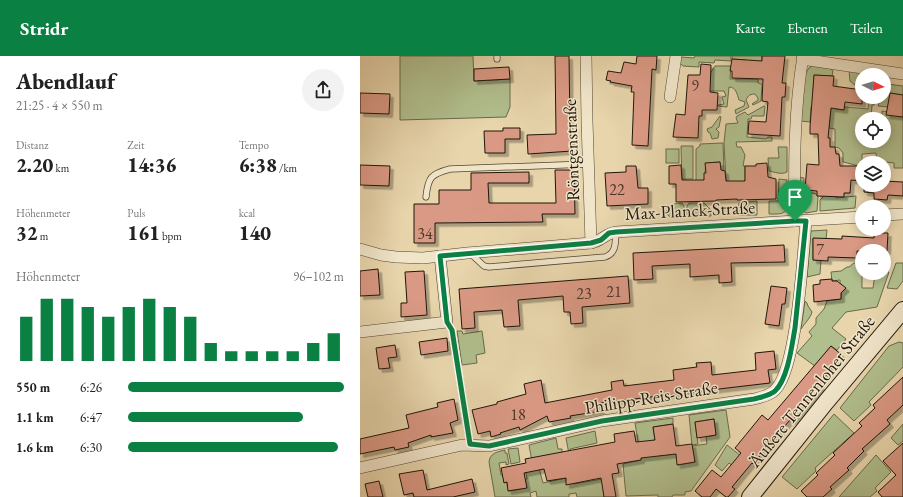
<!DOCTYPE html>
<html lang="de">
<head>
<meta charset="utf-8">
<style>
	body { margin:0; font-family:"EB Garamond",serif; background:#f2f2f2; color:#222; height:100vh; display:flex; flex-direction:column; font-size:15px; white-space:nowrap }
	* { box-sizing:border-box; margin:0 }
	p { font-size:13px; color:#767676 }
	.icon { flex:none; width:22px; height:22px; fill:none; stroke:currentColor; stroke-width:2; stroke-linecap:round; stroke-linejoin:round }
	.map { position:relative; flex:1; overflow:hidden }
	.details { display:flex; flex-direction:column; background:#fff; width:360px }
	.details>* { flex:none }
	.needle { width:26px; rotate:95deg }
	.buttons { position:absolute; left:495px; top:12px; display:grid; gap:8px }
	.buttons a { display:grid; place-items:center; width:36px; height:36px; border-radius:50%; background:#fff; box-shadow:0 2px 10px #0003; font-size:20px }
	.pin { position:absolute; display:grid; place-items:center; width:34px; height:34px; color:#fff; margin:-41px -17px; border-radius:50% 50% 50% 0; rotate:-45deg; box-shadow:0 0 4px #0007 }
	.pin .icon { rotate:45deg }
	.round { display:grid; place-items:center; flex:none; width:42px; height:42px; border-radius:21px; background:#f2f2f2 }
	.head { display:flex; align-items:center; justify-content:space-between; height:68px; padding:0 16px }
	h1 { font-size:22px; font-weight:800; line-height:30px }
	.metrics { display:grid; grid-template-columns:repeat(3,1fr); gap:6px; height:68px; padding:4px 16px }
	.metrics div { display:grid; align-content:center }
	.metrics b { font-size:20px; font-weight:800 }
	.metrics small { font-size:11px; font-weight:400 }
	.metrics p { font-size:11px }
	.chart { height:112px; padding:8px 16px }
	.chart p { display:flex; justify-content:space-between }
	.chart svg { width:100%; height:72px; margin-top:4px; stroke:#0b8043; stroke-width:6 }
	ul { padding:0 16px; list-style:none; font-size:13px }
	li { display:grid; grid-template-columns:64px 48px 1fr; align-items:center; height:30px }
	li i { height:10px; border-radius:5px; background:#0b8043 }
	header { display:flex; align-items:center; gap:24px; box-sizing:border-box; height:56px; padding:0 20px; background:#0b8043; color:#fff }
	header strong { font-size:19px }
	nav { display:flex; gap:22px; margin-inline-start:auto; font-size:14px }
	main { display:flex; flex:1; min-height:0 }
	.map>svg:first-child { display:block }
	.green { fill:#b1be8d; stroke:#686a4c }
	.building { fill:#da9984; stroke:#1f160a; filter:url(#shadow) }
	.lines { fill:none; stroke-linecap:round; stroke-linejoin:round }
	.lane-casing { stroke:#514632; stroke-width:7 }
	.street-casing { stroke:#514632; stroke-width:12 }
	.secondary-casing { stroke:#1f160a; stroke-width:18 }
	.lane { stroke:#f0e4c9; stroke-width:5.5 }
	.street { stroke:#f0e4c9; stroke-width:11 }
	.secondary { stroke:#f0e4c9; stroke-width:16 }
	.route-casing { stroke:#fff; stroke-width:8 }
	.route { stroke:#0b8043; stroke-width:5 }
	.labels { text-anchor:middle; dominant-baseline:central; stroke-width:3; stroke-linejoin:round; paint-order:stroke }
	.number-label { font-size:16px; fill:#4e3728 }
	.street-label { font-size:18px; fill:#1f160a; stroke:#f0e4c9 }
</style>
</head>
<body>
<header>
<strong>Stridr</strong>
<nav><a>Karte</a><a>Ebenen</a><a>Teilen</a></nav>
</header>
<main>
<section class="details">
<div class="head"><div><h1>Abendlauf</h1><p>21:25 · 4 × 550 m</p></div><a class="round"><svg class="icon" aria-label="share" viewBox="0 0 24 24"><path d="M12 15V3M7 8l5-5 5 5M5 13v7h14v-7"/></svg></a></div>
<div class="metrics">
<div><p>Distanz</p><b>2.20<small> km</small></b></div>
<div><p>Zeit</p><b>14:36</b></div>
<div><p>Tempo</p><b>6:38<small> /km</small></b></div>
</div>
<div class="metrics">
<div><p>Höhenmeter</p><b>32<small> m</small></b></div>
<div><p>Puls</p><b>161<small> bpm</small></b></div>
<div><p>kcal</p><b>140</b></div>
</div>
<div class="chart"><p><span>Höhenmeter</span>96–102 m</p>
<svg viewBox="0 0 160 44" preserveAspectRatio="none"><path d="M5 44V17M15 44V6M25 44V6M35 44V11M45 44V17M55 44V11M65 44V6M75 44V11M85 44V17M95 44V33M105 44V38M115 44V38M125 44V38M135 44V38M145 44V33M155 44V27"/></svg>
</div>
<ul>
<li><b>550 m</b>6:26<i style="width:100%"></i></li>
<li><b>1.1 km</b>6:47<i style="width:81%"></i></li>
<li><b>1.6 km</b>6:30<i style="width:97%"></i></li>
</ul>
</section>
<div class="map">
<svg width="543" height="441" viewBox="0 0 543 441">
	<defs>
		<filter id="shadow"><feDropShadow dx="3.5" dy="3.5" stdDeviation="0" flood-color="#0004"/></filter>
	</defs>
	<rect width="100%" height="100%" fill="#e8d5ac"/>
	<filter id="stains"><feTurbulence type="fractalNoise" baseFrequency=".005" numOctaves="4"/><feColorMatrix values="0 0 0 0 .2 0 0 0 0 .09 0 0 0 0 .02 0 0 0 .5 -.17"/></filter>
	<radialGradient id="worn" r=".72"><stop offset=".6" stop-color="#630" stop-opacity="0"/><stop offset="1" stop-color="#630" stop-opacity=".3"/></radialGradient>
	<g class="green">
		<path d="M40,0H113L114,25L150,23V51L146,61L40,64Z"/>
		<path d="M335,0H371V5L355,4L354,7L339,6V11L323,10L320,7L321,1L334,2Z"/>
		<path d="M372,0H402L401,14L382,15L386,4L372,3Z"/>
		<path d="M453,9L468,10L473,15L472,20L454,19L453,39L479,31L476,53L484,54L485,51L508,53L509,41H517L514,49H512L511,63H502V85H524V63H522V55L537,57L536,60L543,61V112H534V107L517,105L516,97L502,98V110C495,110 490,107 483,106V97L479,92L475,91V73L469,72L471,52L451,51L450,66L441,65L444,20L449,12Z"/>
		<path d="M355,10H371L370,23H398V27L402,28L401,45L393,49L392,48L398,44V42L395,38C391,38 388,39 386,44L389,51L376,58L375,54L384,50L385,46L379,44C377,38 376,31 369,31L367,51L358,50V49L364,48L362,41L366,40L364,35H346L351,16Z"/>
		<path d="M489,14L521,19H502V32L496,30L490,25Z"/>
		<path d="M527,28L543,30V39L530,37L528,51L518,50L521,41H524V35Z"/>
		<path d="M404,50H405L404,60H392L391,63H388L387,81L406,83L408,81H412V85L376,86L377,91H381L385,99L383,110H385V130L366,125L364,87L366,68L378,67L376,62L377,60L385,56L388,59Z"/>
		<path d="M360,60L361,61L359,71L356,73L359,76L358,82L352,83L350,77L348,76L347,73L352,71Z"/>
		<path d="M363,87L364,115H361L360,106L346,107L344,125H336V93L340,90V88Z"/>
		<path d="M321,90H333V123H322Z"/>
		<path d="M418,91H427V116C421,119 415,116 409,115L408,102H419Z"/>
		<rect x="306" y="93" width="13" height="14"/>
		<path d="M439,121L444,122V137H455L458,141L457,155L446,157L441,153Z"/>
		<path d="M419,123L427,124V153C424,159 416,158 409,158V145H418Z"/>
		<path d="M466,138H477L476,142L496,140L495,152L460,155V144Z"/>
		<path d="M397,145V159H378L379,147Z"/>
		<path d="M322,147L324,150L325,161L311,162L306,157V155L314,148Z"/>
		<path d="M329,147H344L351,154V160L327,161V150Z"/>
		<path d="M467,174L466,183H453V204H461L460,218L447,221L451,175Z"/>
		<path d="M494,207H502V232H513L515,218H525V215L529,216L517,251L486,256L472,272L486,283L477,294L471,290L455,310L437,297L452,280L449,276L456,268V262L464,253L467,245L481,243V237L485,232L480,227V224L472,225L471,216L481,215L487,211H489Z"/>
		<path d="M536,207H543V225L537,233L527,232Z"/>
		<path d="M445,245L447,247L448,250L452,256C451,261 445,267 441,273Z"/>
		<path d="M97,275H102L103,278L122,275L125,297L116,299L117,307L102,309Z"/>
		<path d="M539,286L543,287V311L509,346L511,349L494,365L480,352L529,290Z"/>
		<path d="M366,354L370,381L331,435L325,436V439H313L312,441H298V439L266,440L263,408L281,404L275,367L313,362V368L293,371L295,384H293L295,400L316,398L318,409L335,406L332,390L347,388L346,381L356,379L354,363L335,366L338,388L332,389L329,359Z"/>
		<path d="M474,358L494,377L455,412L456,415L437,433L422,421Z"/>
		<path d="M543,368V385L538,389L531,382Z"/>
		<path d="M235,375L237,387L210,393L211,398H209L206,382Z"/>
		<path d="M196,382L198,393H202V397L176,402L183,427L206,422V425L213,424L214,428L242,423L244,441H217L216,437L209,438V441H177L176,435L170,437L171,441H135L129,406C130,397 137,396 145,394V397H147L149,408L146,409V406L139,407L141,419H143L144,426H147L149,435L161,433L160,424L167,423L165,410L173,411L169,389Z"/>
		<path d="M367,389L390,407L381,416L369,407L362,415L355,409Z"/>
		<path d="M158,392L160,406L151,408L148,393Z"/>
		<path d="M516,399L531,416L515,432L517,435L510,441H479Z"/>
	</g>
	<g class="building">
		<path d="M195,0H209L210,71L212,95L168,98L167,79L196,78Z"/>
		<path d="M277,0H297L296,14L292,13L288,90L272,89L274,36H271L272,30L250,26L251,25L246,24L248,15L261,17L264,6L276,8Z"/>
		<path d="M402,0H425L422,27H426L425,41H422L420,80L388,78L389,65L406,66L408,46L402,45L403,23L372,22V15H370L372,3L402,5Z"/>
		<path d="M341,8L351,9L350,36L358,37L357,54H342V60H339L338,82L313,81L316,58L325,59L328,19H340Z"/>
		<path d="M149,11L150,23L114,25V13Z"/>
		<path d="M454,19L474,20L473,30L502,34V48L485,46L484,54L471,52L468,82H470V91H475L476,98H479L480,110H502V125L491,124L490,137H484V141L457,140V135L445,134L447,108L459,109L458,78H450V71Z"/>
		<path d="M0,37L30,38L29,58L0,57Z"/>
		<path d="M530,37L543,39V61L526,59Z"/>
		<path d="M143,72H160V83H145V97H125L124,75H143Z"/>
		<path d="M360,106L361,114L365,115L366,125H385V110H396V108L407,107L408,121L416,123V143L377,144V143L356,144V145L316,146V128H309V110L321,109L322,124H344V117H346L345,107Z"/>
		<path d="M0,109L30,110L29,130L0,129Z"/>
		<path d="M266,110H276L278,132H288V148L247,150L245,117L266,116Z"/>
		<path d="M195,114H214L215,158H182L183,166L75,167V187H54V148H79V134H111V117L169,116V127H128L129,147H196Z"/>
		<path d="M524,125L543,126V140L528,139L527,144L514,143V137L504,136V129H524Z"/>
		<path d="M514,177H528L527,195H497V202L468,201V205L453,204V182L482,183V180L514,182Z"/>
		<path d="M424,189L425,206L371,207L372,226L359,227V219L330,221V208L292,210L293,223L274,224L273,197Z"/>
		<path d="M18,213L20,239L0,240V215Z"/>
		<path d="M64,215L67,259L41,261V247H47L45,216Z"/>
		<path d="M268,220L270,247L222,251L223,267L211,268L210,256H204L203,240L158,244L160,270L144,271L142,254L114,256L115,272L102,273L99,233Z"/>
		<path d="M472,223V225H477L486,232L481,237V243L454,246L453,229L460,228V224Z"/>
		<path d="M411,230L427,232L425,248H422L419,270L405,268Z"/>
		<path d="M87,282L88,295L61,299L59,286Z"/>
		<path d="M35,289L37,301L28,302L30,312L19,313L16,292Z"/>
		<path d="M471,290L482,299L459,329L462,331L432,365L430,364L393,408L392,407L372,431L375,433L368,441H366L356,433L350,441H342L335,435L352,414L361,421L381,397L375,392L402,359L408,364Z"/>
		<path d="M414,295L416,313L408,314L410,327L240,347L241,355L210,360L211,362L189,366L187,360L160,374L159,371L140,377L141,378L131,381L130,375L118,378L112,354L137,348V346L166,338L164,328L181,324L185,347L252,334L251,326L263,324L264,330L314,324L313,314L337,311L336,307L351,306L352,319L396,314L395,297Z"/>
		<path d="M543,321V349L527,364L530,368L502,393L504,395L487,412L489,414L470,431L472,433L463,441H447L441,435L458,419L456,417L475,399L473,397L502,370L499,367L515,352L513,349Z"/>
		<path d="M94,343L98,364L90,367L93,377L71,381V379L48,387L49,391L35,394L34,391L0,398V383L49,372L46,359L78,351L77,347Z"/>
		<path d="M354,363L356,379L337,382L335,366Z"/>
		<path d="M313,368L316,390L332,388L335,406L317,409L316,398L281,402V404L257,408L259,417L252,418L256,441H244L241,422L206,429V422L187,425L184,413L164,417L167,432L148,435L147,426L144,427L141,412L166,407L165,403L255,386L254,378L274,375L276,386L295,384L293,371Z"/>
		<path d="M543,387V441H522L518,436L536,419L523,405Z"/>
		<path d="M63,414L67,434L112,423L115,436L93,441H54L53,437L44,439L39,418Z"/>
		<path d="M19,425L23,441H8L5,428Z"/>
	</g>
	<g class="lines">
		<defs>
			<g id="lane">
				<path d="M137,0V3"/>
				<path d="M66,141C68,121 71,118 90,113L228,108"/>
				<path d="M111,198L124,210L129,211L245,201C257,197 255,186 256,176"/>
				<path d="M87,266L92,274L110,388"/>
			</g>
			<g id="street">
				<path d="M226,0L227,65L231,187"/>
				<path d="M442,3L543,18"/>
				<path d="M310,41L316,0"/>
				<path d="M524,159L543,158"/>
				<path d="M435,165C434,110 434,55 443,0"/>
				<path d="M0,193L21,199L36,201L63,202L107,197L231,187C242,185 246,177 256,176L502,161"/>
				<path d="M0,276L87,266L80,200"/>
				<path d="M0,412L102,389L129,390L242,365L394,343C402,341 411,339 416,333C437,310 443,199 446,165"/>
			</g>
			<path id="secondary" d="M390,441L466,346L543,254"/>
		</defs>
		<use href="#lane" class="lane-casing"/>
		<use href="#street" class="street-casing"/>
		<use href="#secondary" class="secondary-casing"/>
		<use href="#lane" class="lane"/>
		<use href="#street" class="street"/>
		<use href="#secondary" class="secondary"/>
	</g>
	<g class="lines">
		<defs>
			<path id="route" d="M435,165H446L435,272C432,288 428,323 415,335C409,340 401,341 394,343L242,365L129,390L110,388L92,274L87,266L80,200L231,187L241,184L249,177L256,176Z"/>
		</defs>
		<use href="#route" class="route-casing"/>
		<use href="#route" class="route"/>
	</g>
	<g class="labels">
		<g class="number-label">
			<text x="335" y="29">9</text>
			<text x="257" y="133">22</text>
			<text x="65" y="177">34</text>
			<text x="460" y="193">7</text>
			<text x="254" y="235">21</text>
			<text x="224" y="237">23</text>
			<text x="158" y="358">18</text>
		</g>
		<g class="street-label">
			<text transform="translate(211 94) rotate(-92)">Röntgenstraße</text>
			<text transform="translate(330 154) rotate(-3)">Max-Planck-Straße</text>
			<text transform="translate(451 335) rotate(-51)">Äußere Tennenloher Straße</text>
			<text transform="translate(291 341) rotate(-9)">Philipp-Reis-Straße</text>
		</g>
	</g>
	<rect width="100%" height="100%" filter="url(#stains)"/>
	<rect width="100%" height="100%" fill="url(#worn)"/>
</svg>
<div class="buttons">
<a><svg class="needle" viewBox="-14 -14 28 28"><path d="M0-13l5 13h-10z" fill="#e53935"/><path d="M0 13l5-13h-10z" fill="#767676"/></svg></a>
<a><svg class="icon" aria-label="locate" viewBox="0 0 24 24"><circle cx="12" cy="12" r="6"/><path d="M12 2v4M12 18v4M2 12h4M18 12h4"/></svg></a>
<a><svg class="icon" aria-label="layers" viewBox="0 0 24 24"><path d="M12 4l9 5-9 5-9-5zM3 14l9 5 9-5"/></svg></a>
<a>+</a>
<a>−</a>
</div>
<div class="pin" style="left:435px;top:165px;background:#1e9e55"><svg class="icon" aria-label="arrive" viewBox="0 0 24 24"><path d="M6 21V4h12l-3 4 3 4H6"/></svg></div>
</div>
</main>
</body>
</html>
